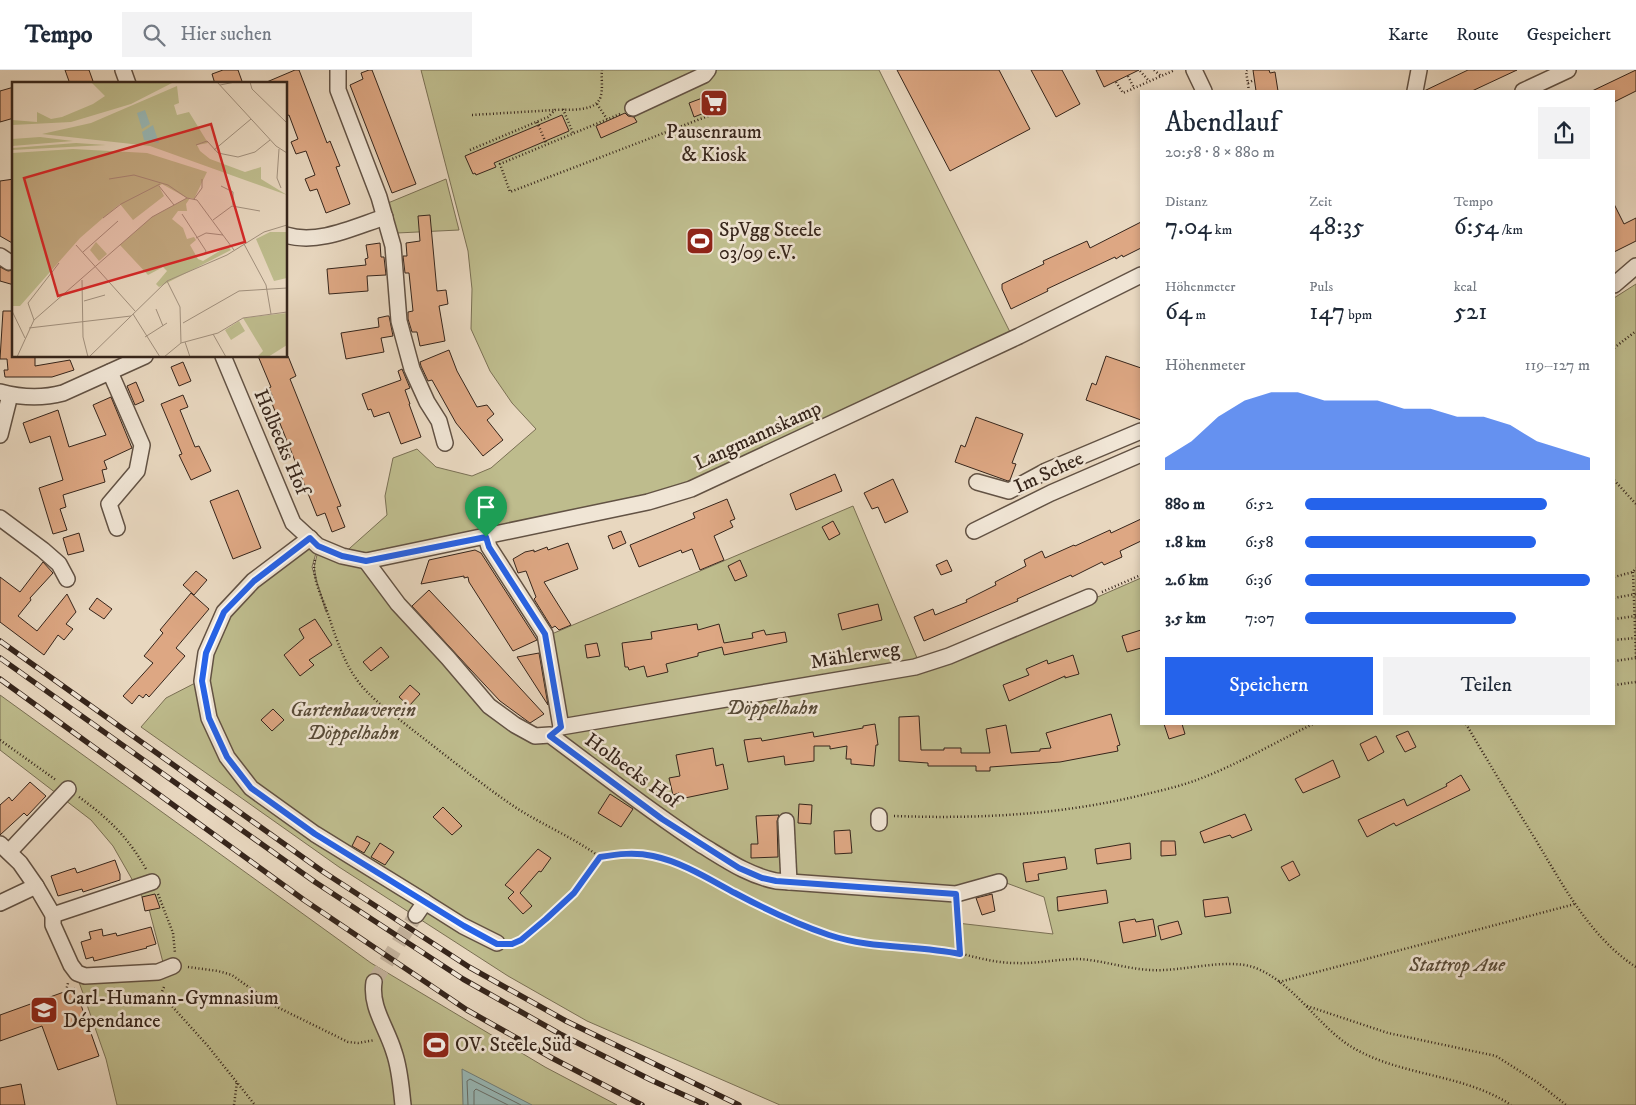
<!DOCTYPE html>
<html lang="de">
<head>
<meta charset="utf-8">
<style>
	body { margin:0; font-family:"IM FELL DW Pica",serif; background:#f2f2f3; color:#1f2937; height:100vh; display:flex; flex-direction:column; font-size:19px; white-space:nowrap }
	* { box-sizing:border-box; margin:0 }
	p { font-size:16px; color:#747a83 }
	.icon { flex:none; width:28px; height:28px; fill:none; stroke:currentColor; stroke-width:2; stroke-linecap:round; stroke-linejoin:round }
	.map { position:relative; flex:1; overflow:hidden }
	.sheet { position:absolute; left:1140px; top:20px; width:475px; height:635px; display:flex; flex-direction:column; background:#fff; border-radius:0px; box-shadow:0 2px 8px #0003 }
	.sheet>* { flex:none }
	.pin { position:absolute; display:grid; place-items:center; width:42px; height:42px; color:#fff; margin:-51px -21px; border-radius:50% 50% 50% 0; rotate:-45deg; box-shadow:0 0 5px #0007 }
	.pin .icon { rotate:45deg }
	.round { display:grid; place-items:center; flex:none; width:52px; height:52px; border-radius:0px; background:#f2f2f3 }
	.head { display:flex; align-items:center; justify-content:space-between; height:85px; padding:0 25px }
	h1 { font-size:28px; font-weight:600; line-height:38px }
	.figures { display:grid; grid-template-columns:repeat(3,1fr); gap:8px; height:85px; padding:5px 25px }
	.figures div { display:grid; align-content:center }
	.figures b { font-size:25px; font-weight:600 }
	.figures small { font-size:14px; font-weight:400 }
	.figures p { font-size:14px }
	.chart { height:140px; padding:10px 25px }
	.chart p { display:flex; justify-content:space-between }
	.chart svg { width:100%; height:90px; margin-top:5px; fill:#2563eb; opacity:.7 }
	.action { display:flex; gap:10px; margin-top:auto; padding:10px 25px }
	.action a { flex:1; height:58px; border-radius:0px; background:#2563eb; color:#fff; font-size:20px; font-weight:600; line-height:58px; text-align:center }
	.action a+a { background:#f2f2f3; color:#1f2937 }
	ul { padding:0 25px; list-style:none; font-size:16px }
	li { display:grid; grid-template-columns:80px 60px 1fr; align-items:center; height:38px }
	li i { height:12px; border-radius:6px; background:#2563eb }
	header { display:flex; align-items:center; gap:30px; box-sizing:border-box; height:70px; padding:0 25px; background:#fff; border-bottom:1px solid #e0e1e3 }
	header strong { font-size:24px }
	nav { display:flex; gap:28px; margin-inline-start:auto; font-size:18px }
	.search { width:350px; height:45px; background:#f2f2f3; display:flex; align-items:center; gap:12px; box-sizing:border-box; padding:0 18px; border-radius:0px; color:#747a83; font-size:19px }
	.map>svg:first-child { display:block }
	.green { fill:#bebc8d; stroke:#7a7054; fill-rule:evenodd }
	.water { fill:#98b8b6; stroke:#717d78 }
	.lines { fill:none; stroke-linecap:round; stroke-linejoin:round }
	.shore { stroke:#676e68; stroke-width:1 }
	.building { fill:#dda783; stroke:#36251b }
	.minor-tunnel { stroke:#c4b39e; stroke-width:15; stroke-dasharray:15 8; stroke-linecap:butt }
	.minor-casing { stroke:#625244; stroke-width:18 }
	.path { stroke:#36251b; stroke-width:2.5; stroke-dasharray:1 2.5; stroke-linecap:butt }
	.minor { stroke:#f0e5d5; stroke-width:15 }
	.rail-casing { stroke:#36251b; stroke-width:5.5 }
	.rail { stroke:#f0e5d5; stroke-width:4; stroke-dasharray:11; stroke-linecap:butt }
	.route-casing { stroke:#fff; stroke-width:10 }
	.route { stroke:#2563eb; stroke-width:6 }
	.labels { text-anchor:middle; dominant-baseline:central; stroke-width:5; stroke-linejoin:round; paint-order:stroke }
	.poi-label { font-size:20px; fill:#36251b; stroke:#f0e5d5; text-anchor:start }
	.street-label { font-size:20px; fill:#36251b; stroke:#f0e5d5 }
	.park-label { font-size:20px; font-style:italic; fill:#584b38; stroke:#f0e5d5 }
	.inset-road { fill:none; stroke:#a1907d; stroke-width:1 }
	.view { fill:#d62828; fill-opacity:0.15; stroke:#d62828; stroke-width:2.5 }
	.inset-edge { fill:none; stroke:#36251b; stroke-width:2.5 }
</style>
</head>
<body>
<header>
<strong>Tempo</strong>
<div class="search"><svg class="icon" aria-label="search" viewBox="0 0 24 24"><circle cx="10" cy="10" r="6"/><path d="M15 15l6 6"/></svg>Hier suchen</div>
<nav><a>Karte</a><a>Route</a><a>Gespeichert</a></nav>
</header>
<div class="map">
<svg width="1636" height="1035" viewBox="0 0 1636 1035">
	<rect width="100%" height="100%" fill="#e8d7bf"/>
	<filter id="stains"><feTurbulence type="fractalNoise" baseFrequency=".004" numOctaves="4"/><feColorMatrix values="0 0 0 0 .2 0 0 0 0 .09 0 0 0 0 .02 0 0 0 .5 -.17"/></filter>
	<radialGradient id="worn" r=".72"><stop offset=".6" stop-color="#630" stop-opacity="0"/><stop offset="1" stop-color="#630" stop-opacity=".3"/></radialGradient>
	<g class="green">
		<path d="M421,0H879L1013,268L690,420L399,484L341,486L387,445L385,426L393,388L417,379L436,397L472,406L491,398L536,359L512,333L490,301L471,259L472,219L468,181Z"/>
		<path d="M446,109L459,160L397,163L388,133Z"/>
		<path d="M1636,214V1035H780L587,951L508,906L339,797L141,657L166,628L201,610L225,542L309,468L318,476L312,497L326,542H327L317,512L314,497L319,477L366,491L489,636L535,666L562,656L547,566L853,436L920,595L1093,529L1141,508V654H1614V228ZM1001,811L1044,827L1053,864L957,853L956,824Z"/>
		<path d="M0,625L371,893L545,997L617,1035H117L106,989L72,892L79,899L165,900L149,839L113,776L91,750L0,680Z"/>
	</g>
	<path class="water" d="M462,999L532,1035H463Z"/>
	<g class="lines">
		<g class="shore">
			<path d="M468,1035L467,1011L470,1009L521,1035"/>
			<path d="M474,1035V1021L476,1019L508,1035"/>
		</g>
	</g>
	<g class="building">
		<path d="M65,0H89L94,14H70Z"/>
		<path d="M223,0H238L243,14H215L212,4Z"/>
		<path d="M295,0H299L327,73L330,71L340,96L336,97L350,134L326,143L317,119L310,121L305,109L315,105L306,81L296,84L291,72L298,69L289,45L286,46V14H262Z"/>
		<path d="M369,0H372L416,114L392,123L350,15L363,9L361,3Z"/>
		<path d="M897,0H999L1030,59L950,101Z"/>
		<path d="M1031,0H1062L1080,34L1056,47Z"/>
		<path d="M1096,0H1139L1104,17Z"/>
		<path d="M1253,0H1269L1270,3L1275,2L1278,21H1256Z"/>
		<path d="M1468,0H1517L1472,21H1424Z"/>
		<path d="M1636,0V21L1614,32V21H1592Z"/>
		<path d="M14,17V48L0,52V21Z"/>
		<path d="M721,21L727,34L694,47L689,33Z"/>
		<path d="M625,43L628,46L634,47L637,52L601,68L596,56Z"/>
		<path d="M562,45L569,61L494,93L496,97L476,105L475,103L473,104L465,86Z"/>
		<path d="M14,109V174L0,166V111Z"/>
		<path d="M1614,134L1624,154L1636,148V171L1614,182Z"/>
		<path d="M430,145L437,221L446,220L448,234L439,236L445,271L420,276L417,262H412L408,249V242L413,241L409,203H405L403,186H407L406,173L420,171L418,146Z"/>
		<path d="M1141,152V178L1123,187L1122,185L1116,189L1115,187L1047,219L1048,221L1011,239L1002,219V214L1044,194L1043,191L1087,171L1090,178Z"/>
		<path d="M380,173L381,187H384L386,205L367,206L368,221L329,224L327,199L366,195L365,189L368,188L366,175Z"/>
		<path d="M0,197L8,201L14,200V215L0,211Z"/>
		<path d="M3,241H14V286H35V296L70,290L74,300L52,307H5L4,300H8L7,289H0Z"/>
		<path d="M387,246H389L393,266L381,268L384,282L346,289L341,263L379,257L378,248Z"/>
		<path d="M449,280L457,301L477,337L487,335L494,344L487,350L503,370L483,386L456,353L432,310L428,311L421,296L420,292Z"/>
		<path d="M258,286H288L296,306L290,309L341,436L337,437L345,457L332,462L325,443L317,446L271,331L274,330L269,318L271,317Z"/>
		<path d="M1106,286L1141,298V350L1086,330L1092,313L1096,315Z"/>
		<path d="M183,292L191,311L179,316L171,297Z"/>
		<path d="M402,299L410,318L405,320L410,334H409L421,367L401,374L389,342L374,347L371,339L368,340L362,324L401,310L398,301Z"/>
		<path d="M136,312L144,331L135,335L127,316Z"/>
		<path d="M183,325L188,337L180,340L195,377L199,376L211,401L191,410L179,385L182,384L161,334Z"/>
		<path d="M111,327L132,378L104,391L107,399L102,400L105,412L63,425L66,437L60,439L67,460L53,464L39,418L63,410L50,366L30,373L23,353L58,340L69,377L106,365L93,335Z"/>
		<path d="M976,347L1023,364L1012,393L1016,394L1010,410L1008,411L955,392L961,375L965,377Z"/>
		<path d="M835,404L842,421L796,440L790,424Z"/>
		<path d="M893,409L908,442L885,453L878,437L872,439L864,423Z"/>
		<path d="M238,420L261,478L233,489L210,431Z"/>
		<path d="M727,429L735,449L730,451L733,457L714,466L724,490L700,500L692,479L682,483L681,480L639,497L630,475L695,448L693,443Z"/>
		<path d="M1141,449V471L1120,481L1122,487L1104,495L1102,492L1072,507L1071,505L1017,529L1018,531L1006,536L924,571L914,547L933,539L935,545L967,532L966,530L996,515L995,512L1026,496L1024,490L1042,481L1045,488L1074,475L1075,476L1110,460L1111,463Z"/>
		<path d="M833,451L840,464L829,470L822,457Z"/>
		<path d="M621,461L626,473L613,479L608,466Z"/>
		<path d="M79,463L84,481L68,485L63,468Z"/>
		<path d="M568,473L578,499L544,512L571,555L559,560L555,556L552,558L534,529L536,527L526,501L518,503L513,489L525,482L534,480V482L547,477L548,480Z"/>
		<path d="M475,480L481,483L537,570L513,581L469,512L468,507L464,508V506L421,514L429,490Z"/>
		<path d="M740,490L747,506L735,511L728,496Z"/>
		<path d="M947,490L952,501L941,505L936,495Z"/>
		<path d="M43,492L53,503L30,528L31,530L18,546L37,561L67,524L76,542L66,554L73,559L64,570L58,565L44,585L0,552V507L20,522Z"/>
		<path d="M196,501L207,510L194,525L183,515Z"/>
		<path d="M429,520L461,554L544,644L530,653L500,631L470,599L412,536Z"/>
		<path d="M191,523L209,539L176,578L185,586L149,627L146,624L143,628L139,625L132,634L123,626L153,593L144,586L163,563L160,560Z"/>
		<path d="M97,528L112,539L104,549L89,539Z"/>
		<path d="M878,534L882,550L842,560L838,544Z"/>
		<path d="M315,549L332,575L309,590L314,595L300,606L284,585L304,568L299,559Z"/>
		<path d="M697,554L698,560L719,554L724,573L753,568L752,563L764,560L766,565L785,562L787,572L724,585L722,577L698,583V586L666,594L668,602L647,607L644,596L629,600L628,597H625L622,573L652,569L651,562Z"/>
		<path d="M1141,560V578L1127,582L1122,566Z"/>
		<path d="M597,573L600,586L587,588L585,575Z"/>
		<path d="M381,577L389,587L371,601L363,592Z"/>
		<path d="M539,583L548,635L517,587Z"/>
		<path d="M1073,585L1079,604L1065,608V606L1009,631L1003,615L1029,605L1026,599L1047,590L1048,594Z"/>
		<path d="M410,615L420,624L409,636L399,627Z"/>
		<path d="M273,639L284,650L272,661L261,650Z"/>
		<path d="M1111,644L1120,675L1117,676L1118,681L1060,692L990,697V701H976V696H928V693L899,691V647L919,646L921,680H944V678H961V683H990L986,659L1006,655L1011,683L1040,681V679L1051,678L1046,663Z"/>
		<path d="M875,654L878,675H876L874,696L851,694V689H846L847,676L830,679V676H814V691L785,695L784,686L748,692L744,670L761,668L762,671L813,662L814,667L863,658V656Z"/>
		<path d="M1164,654H1182L1185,664L1169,669Z"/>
		<path d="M1408,661L1416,677L1405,682L1396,666Z"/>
		<path d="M1376,666L1384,682L1368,691L1360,674Z"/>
		<path d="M713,678L716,696L723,694L728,719L680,729L679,723L673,725L669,708L680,706L676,685Z"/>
		<path d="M1333,690L1340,707L1303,723L1295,709Z"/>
		<path d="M1461,705L1470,720L1396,756L1394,753L1367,767L1358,750L1404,729L1407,736L1447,716L1446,714Z"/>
		<path d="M30,712L46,726L27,746L24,743L0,765V735L9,727L12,731Z"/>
		<path d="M610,724L633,739L621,757L598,743Z"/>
		<path d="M799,734L812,735L811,754L798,753Z"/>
		<path d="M443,737L462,756L452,765L433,747Z"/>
		<path d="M1245,744L1252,760L1232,768L1230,765L1204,773L1200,762Z"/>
		<path d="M779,745L777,751L778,787L751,788V774H758L756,746Z"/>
		<path d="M850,760L852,783L835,784L834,761Z"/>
		<path d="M357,766L370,773L364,783L352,776Z"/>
		<path d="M1161,771H1175L1176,785L1161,786Z"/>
		<path d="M380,773L394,782L385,795L371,787Z"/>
		<path d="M1130,773L1131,789L1097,794L1095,779Z"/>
		<path d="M538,779L551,788L541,802L539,801L520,823L532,836L523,844L508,828L514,822L505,815Z"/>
		<path d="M1065,787L1067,799L1038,804L1039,810L1026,812L1023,793Z"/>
		<path d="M115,790L120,804V810L83,822L82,819L58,826L51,806L75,798L77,803Z"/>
		<path d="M1293,791L1300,805L1289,811L1281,797Z"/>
		<path d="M1106,820L1108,833L1058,841L1057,827Z"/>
		<path d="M155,824L160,838L145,841L142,827Z"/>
		<path d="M992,824L995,841L982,845L976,828Z"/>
		<path d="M1228,827L1231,843L1205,847L1203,830Z"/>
		<path d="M1135,849L1136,852L1153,849L1156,866L1123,873L1119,852Z"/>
		<path d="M1178,851L1182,864L1161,870L1158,856Z"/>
		<path d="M151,857L156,874L146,877L147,878L94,891L93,887L86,889L81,872L91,869L89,862L102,859L103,866L116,863L117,866Z"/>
		<path d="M75,918L99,986L58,1000L42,956L0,971V945Z"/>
		<path d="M21,1014L25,1035H0V1018Z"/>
	</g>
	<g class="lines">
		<path class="minor-tunnel" d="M374,912L416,845"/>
		<defs>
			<g id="minor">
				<path d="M123,0L128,14"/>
				<path d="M338,0V20L379,127L393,176L399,251L412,299L427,332L439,351L445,373"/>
				<path d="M1194,0L1204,21"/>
				<path d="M1415,21L1419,0"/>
				<path d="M1523,21L1568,0"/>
				<path d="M633,38L704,5L708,0"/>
				<path d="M286,165C318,175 354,157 385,147"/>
				<path d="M0,186L9,192"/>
				<path d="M1614,215L1636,196"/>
				<path d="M223,286L293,453L318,476L342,486L366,491L648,432L691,419L1019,266L1141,205"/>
				<path d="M110,302L142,375L137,401L109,434L117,458"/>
				<path d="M0,322C22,328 41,329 63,323L145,286"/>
				<path d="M0,365L10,325"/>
				<path d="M977,412L1009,421L1046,401L1141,361"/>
				<path d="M0,448L43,480L59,494L67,509"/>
				<path d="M974,461L1051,423L1141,384"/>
				<path d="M486,467L489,477L545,564L561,657"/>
				<path d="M310,468L253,511L224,542L206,583L202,611L209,648L227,687L251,718L315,764L425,832"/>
				<path d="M366,491L398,534L448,588L489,636L515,655L535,666L550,665C600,702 648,740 700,774C725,789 747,805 776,811L956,824L999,812"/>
				<path d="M561,657L915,597L949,586L1089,527"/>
				<path d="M786,751L789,812"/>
				<path d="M879,753V746"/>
				<path d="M0,774L20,793L36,816L53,845V855L71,895L77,903L85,906L158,902L173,896"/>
				<path d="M9,782L68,719"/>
				<path d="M0,833L36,816"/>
				<path d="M53,845L152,812"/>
				<path d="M416,845L425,832L463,856L497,873"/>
				<path d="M374,912C370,937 387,958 394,982C400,999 401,1017 403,1035"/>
			</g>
		</defs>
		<use href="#minor" class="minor-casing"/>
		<g class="path">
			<path d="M1154,0L1161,6"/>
			<path d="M1247,0L1246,1L1249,21"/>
			<path d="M1140,1L1149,11"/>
			<path d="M1128,6L1134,18"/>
			<path d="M1116,12L1123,23L1175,0"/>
			<path d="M1248,13L1254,10"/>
			<path d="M597,34L607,49"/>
			<path d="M563,39L573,63"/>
			<path d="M620,44L500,94L510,122L716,43"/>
			<path d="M472,45L555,40"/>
			<path d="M537,52L546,73"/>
			<path d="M470,80L548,47L555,40C569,39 598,43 601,25C603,17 601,8 602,0"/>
			<path d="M1614,278L1636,261"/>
			<path d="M1614,410L1636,434"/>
			<path d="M315,490C311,506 321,525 327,541C334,562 341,585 353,604C367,627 393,644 414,661C448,687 482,715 518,739C545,756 574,768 600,787C618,784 635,782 653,786C679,792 702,806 725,818C762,837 815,865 855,872C883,877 911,875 938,879C964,883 989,893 1015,893C1036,894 1057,889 1078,889C1102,890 1126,899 1151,900C1181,902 1225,888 1253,897C1292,911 1314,951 1347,974C1397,1007 1461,1002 1511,1035"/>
			<path d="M1633,502L1636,587"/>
			<path d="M1614,507L1633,502L1636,498"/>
			<path d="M1102,522L1141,505"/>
			<path d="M1614,528L1636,524"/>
			<path d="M1614,549L1636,546"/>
			<path d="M1614,570L1635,568"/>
			<path d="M1614,591L1636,588"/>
			<path d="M1614,615L1636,612"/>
			<path d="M1466,654C1489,693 1513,733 1537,772C1564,817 1591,868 1636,897"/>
			<path d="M0,670L56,710"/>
			<path d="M79,727C108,748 128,767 146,799"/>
			<path d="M894,746C978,749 1060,745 1142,725C1159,721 1177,717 1194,711C1235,696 1274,673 1313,654"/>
			<path d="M158,824L173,863L175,883"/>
			<path d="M957,838L960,884"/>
			<path d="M511,874L521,870L564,834L574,823L600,787"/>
			<path d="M188,897L218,901L232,905L275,936L348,972L358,973L375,970"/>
			<path d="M1279,912L1575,834"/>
			<path d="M164,917L161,924L207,975L255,1035"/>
			<path d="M66,921L68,913"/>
			<path d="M1307,936L1388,963L1496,986L1537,1012L1566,1035"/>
			<path d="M234,1035L237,1012"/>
		</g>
		<use href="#minor" class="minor"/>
		<defs>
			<g id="rail">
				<path d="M0,571L322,801L469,897L566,951L739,1035"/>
				<path d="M0,588L315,812L463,909L560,964L651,1010L706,1035"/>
				<path d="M0,609L304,830L467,940L552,988L642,1035"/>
			</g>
		</defs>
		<use href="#rail" class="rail-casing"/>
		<use href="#rail" class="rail"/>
	</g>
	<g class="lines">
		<defs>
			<path id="route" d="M486,467L489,477L545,564L561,657L550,666L662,749L739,798L762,808L776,811L956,824L960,884C916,875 871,879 829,865C797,854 765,839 735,823C709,809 682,792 653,786C635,782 618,784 600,787L574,823L546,849L521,870L512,874H497L464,856L315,764L251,718L227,687L209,648L202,611L206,583L224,542L254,511L310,468L318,476L342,486L366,491Z"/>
		</defs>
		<use href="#route" class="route-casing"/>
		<use href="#route" class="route"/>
	</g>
	<defs>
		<symbol id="supermarket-square" viewBox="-11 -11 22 22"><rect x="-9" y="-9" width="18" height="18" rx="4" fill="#8f2418" stroke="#f0e5d5"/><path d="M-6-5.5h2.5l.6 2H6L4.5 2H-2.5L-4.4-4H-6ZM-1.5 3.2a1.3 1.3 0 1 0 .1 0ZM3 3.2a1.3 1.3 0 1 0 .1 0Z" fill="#fff"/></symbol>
		<symbol id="stadium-square" viewBox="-11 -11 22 22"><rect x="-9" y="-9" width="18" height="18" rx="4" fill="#8f2418" stroke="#f0e5d5"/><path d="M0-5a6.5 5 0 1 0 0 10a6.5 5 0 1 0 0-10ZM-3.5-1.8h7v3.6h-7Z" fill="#fff"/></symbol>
		<symbol id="school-square" viewBox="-11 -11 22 22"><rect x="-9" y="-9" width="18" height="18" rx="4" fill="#8f2418" stroke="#f0e5d5"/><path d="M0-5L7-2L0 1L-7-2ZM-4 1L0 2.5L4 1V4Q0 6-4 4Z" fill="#fff"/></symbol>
	</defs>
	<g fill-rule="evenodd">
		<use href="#supermarket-square" x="698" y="17" width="32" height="32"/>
		<use href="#stadium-square" x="684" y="155" width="32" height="32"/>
		<use href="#school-square" x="28" y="924" width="32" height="32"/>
		<use href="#stadium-square" x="420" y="959" width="32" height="32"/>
	</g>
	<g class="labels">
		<g class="poi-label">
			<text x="714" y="62" text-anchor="middle">Pausenraum<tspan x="714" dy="23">&amp; Kiosk</tspan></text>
			<text x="719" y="160">SpVgg Steele<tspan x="719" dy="23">03/09 e.V.</tspan></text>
			<text x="63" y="928">Carl-Humann-Gymnasium<tspan x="63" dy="23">Dépendance</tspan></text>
			<text x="455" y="975">OV. Steele Süd</text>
		</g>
		<g class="street-label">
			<text transform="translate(758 366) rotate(-25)">Langmannskamp</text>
			<text transform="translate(281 372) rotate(67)">Holbecks Hof</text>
			<text transform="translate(1049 403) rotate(-25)">Im Schee</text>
			<text transform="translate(855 586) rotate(-9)">Mählerweg</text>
			<text transform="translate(632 701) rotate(36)">Holbecks Hof</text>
		</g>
		<g class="park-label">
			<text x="772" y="638">Döppelhahn</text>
			<text x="353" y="640">Gartenbauverein<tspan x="353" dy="23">Döppelhahn</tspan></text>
			<text x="1457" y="895">Stattrop Aue</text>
		</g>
	</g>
	<g transform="translate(12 12)">
		<rect width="275" height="275" fill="#e8d7bf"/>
		<path d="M79,0H162L119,22L59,40L0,43V38L25,40V30L39,37L50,35L81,22L93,14ZM165,4L167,21L162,23L165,33L177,30L196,61L185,63L188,69L198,77L233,90L249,85V97L275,113L138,64L30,52L79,41ZM28,55L61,59L0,64V57ZM64,61L94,63L0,68V66ZM61,67L135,71L195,90L182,117L178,116L174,122L175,129H166L160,137L171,146L175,157L182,155L184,158L178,163L186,177L191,179L216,164L219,168L147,205L144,202L155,189L151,185L136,193L108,163L140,135L175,116L150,102L147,104L152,114L121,138L108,122L91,136L68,156L8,224H0V71ZM258,150H275V196L262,199L244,157ZM84,160L95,172L87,179L78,168ZM275,231V263L256,275H245L251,269L231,236ZM227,239L233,249L219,258L213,248Z" fill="#bebc8d"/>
		<path d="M133,28L138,42L130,47L125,31ZM141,43L147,61L132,58L130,50Z" fill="#98b8b6"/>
		<path class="inset-road" d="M205,0L264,64L275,71M238,0L240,7L275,41M208,3L223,0M184,63L195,59L206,71L226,75L243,70L258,58M267,67L265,96L269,106M202,68L239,37M97,97L122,93L156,103L175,116L185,118L222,168M147,104L162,123M209,104L221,110V123M182,117L190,106V97M170,132L194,169L192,173M91,136L109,122L148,102M201,138L220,124L248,129M184,156L194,151L211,153M232,162L254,203L259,232M64,163L123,229M71,170L106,139M70,198L71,255L76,275M155,199L168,225L169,261M72,219L93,213M144,227L151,244M0,229L13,256M121,232L148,275M22,238L140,135L175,116M171,241L227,209L275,206M17,246L119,234M201,252L214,275M133,255L155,241M173,260L178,275M5,275L22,238L16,221L47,181M77,275L155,199L215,173L252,150L275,143M152,275L169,261L206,251L231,236L275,230"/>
		<path class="view" d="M199,42L233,160L46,214L12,96Z"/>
		<rect width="275" height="275" class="inset-edge"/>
	</g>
	<rect width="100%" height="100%" filter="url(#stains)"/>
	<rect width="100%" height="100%" fill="url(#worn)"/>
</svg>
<div class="pin" style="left:486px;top:467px;background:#1e9e55"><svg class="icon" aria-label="arrive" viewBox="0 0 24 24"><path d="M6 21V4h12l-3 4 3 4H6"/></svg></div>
<section class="sheet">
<div class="head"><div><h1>Abendlauf</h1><p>20:58 · 8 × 880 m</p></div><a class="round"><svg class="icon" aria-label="share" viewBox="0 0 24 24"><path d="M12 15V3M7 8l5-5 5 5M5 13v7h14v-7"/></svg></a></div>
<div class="figures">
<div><p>Distanz</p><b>7.04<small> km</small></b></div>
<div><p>Zeit</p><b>48:35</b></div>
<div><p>Tempo</p><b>6:54<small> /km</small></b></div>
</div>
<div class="figures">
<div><p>Höhenmeter</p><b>64<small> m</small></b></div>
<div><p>Puls</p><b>147<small> bpm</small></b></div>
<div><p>kcal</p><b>521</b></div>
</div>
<div class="chart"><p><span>Höhenmeter</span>119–127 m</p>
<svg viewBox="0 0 160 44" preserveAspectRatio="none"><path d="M0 44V38L10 30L20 18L30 10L40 6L50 6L60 10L70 10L80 10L90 14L100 14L110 18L120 18L130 22L140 30L150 34L160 38V44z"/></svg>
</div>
<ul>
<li><b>880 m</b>6:52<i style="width:85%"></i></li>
<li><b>1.8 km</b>6:58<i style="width:81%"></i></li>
<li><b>2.6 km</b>6:36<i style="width:100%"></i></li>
<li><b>3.5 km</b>7:07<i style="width:74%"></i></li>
</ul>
<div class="action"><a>Speichern</a><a>Teilen</a></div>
</section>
</div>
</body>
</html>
